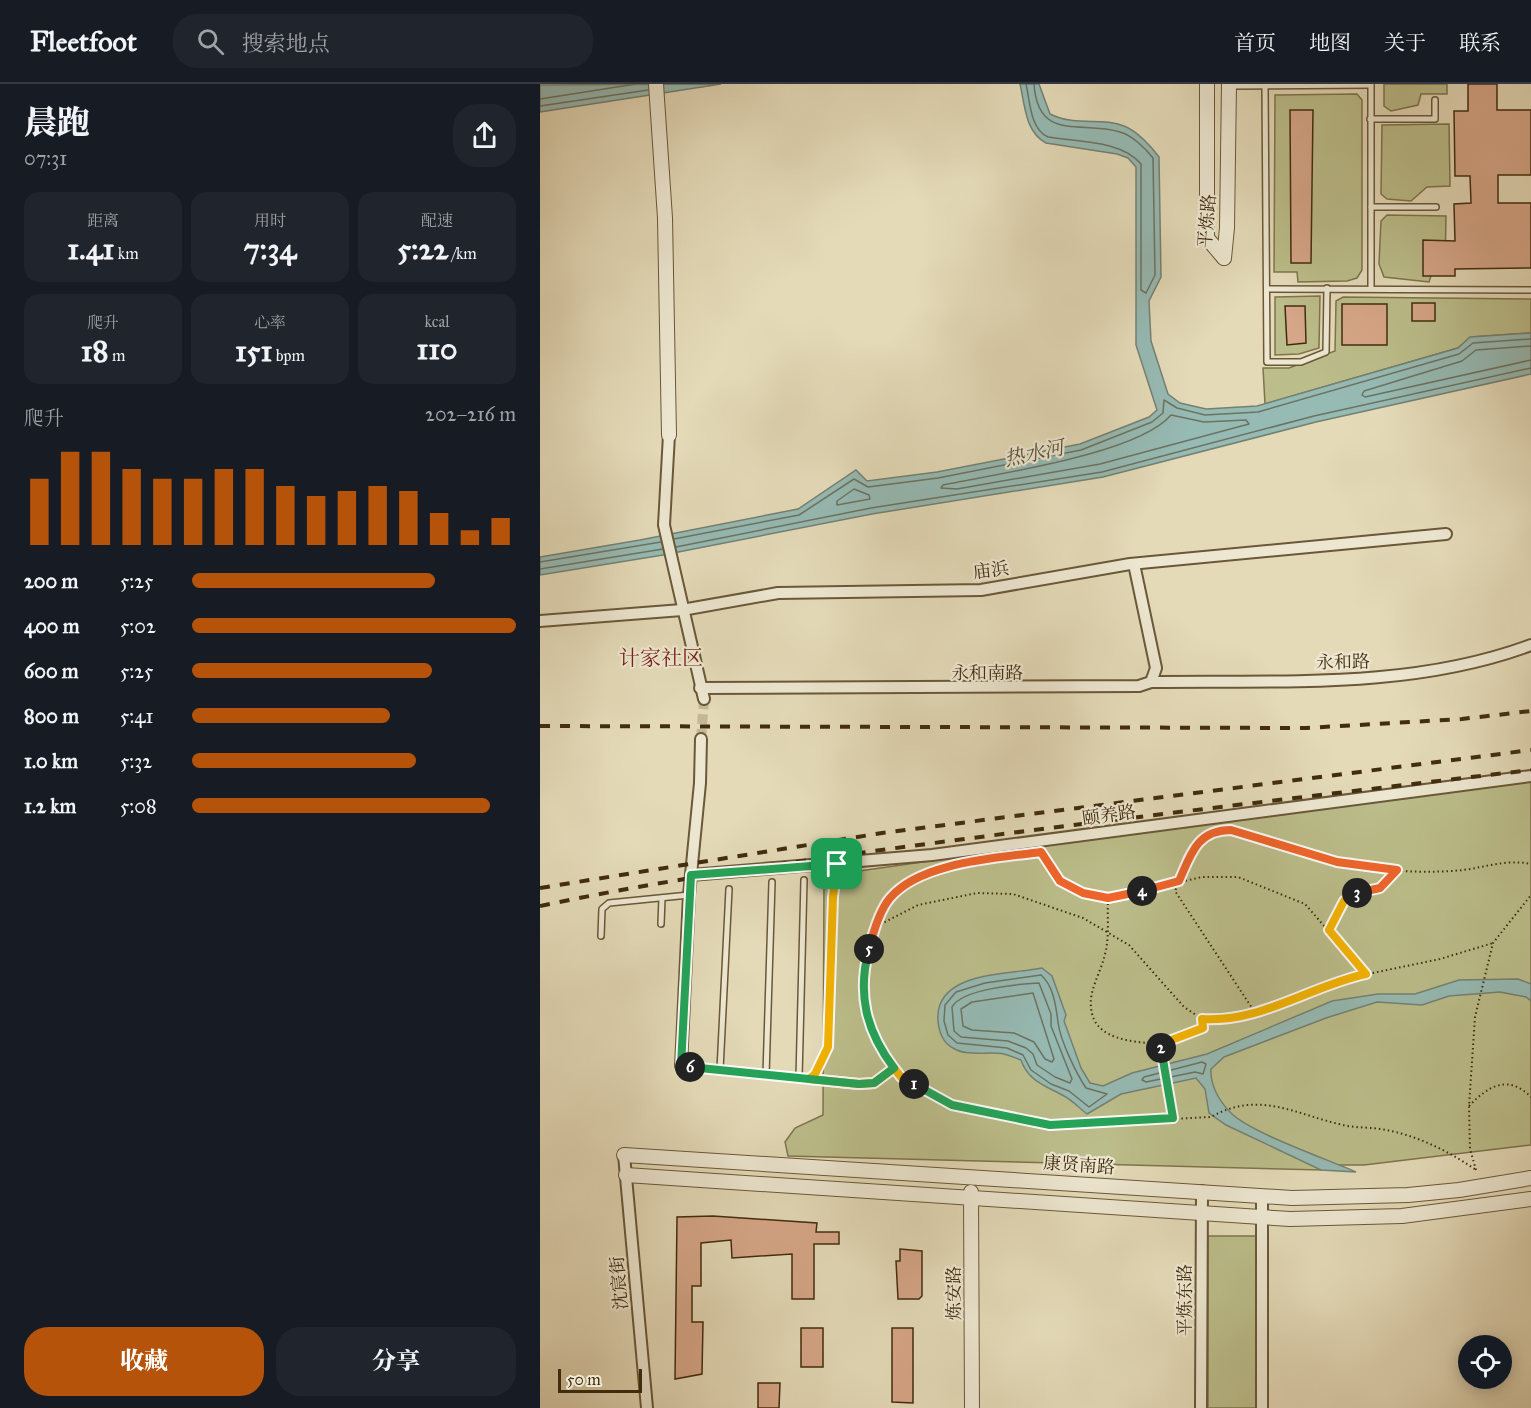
<!DOCTYPE html>
<html lang="zh">
<head>
<meta charset="utf-8">
<style>
	body { margin:0; font-family:"IM FELL Great Primer","Noto Serif SC",serif; background:#20242c; color:#f1f3f6; height:100vh; display:flex; flex-direction:column; font-size:22px; white-space:nowrap }
	* { box-sizing:border-box; margin:0 }
	p { font-size:20px; color:#9ea1a6 }
	.icon { flex:none; width:33px; height:33px; fill:none; stroke:currentColor; stroke-width:2; stroke-linecap:round; stroke-linejoin:round }
	.map { position:relative; flex:1; overflow:hidden }
	.side { display:flex; flex-direction:column; background:#171b24; width:540px }
	.side>* { flex:none }
	.controls { position:absolute; left:918px; top:1251px; display:grid; gap:12px }
	.controls a { display:grid; place-items:center; width:54px; height:54px; border-radius:50%; background:#171b24; box-shadow:0 3px 15px #0003; font-size:30px }
	.scale { position:absolute; left:18px; bottom:15px; width:84px; box-sizing:border-box; padding-left:6px; border:3px solid #412c0e; border-top:0; font-size:16px; line-height:21px; white-space:nowrap; color:#412c0e; -webkit-text-stroke:4px #ede7d1; paint-order:stroke }
	.pin { position:absolute; display:grid; place-items:center; width:51px; height:51px; color:#fff; margin:-26px; border-radius:12px; box-shadow:0 3px 9px #0006 }
	.km { position:absolute; width:30px; height:30px; margin:-15px; border-radius:50%; background:#222; color:#fff; font-size:16px; line-height:30px; text-align:center }
	.round { display:grid; place-items:center; flex:none; width:63px; height:63px; border-radius:24px; background:#20242c }
	.head { display:flex; align-items:center; justify-content:space-between; height:102px; padding:0 24px }
	h1 { font-size:33px; font-weight:800; line-height:45px }
	.figures { display:grid; grid-template-columns:repeat(3,1fr); gap:9px; height:102px; padding:6px 24px }
	.figures div { display:grid; align-content:center; border-radius:15px; background:#20242c; text-align:center }
	.figures b { font-size:30px; font-weight:800 }
	.figures small { font-size:16px; font-weight:400 }
	.figures p { font-size:16px }
	.chart { height:168px; padding:12px 24px }
	.chart p { display:flex; justify-content:space-between }
	.chart svg { width:100%; height:108px; margin-top:6px; stroke:#b45309; stroke-width:6 }
	.cta { display:flex; gap:12px; margin-top:auto; padding:12px 24px }
	.cta a { flex:1; height:69px; border-radius:24px; background:#b45309; color:#fff; font-size:24px; font-weight:800; line-height:69px; text-align:center }
	.cta a+a { background:#20242c; color:#f1f3f6 }
	ul { padding:0 24px; list-style:none; font-size:20px }
	li { display:grid; grid-template-columns:96px 72px 1fr; align-items:center; height:45px }
	li i { height:15px; border-radius:8px; background:#b45309 }
	header { display:flex; align-items:center; gap:36px; box-sizing:border-box; height:84px; padding:0 30px; background:#171b24; border-bottom:2px solid #363941 }
	header strong { font-size:28px }
	nav { display:flex; gap:33px; margin-inline-start:auto; font-size:21px }
	.search { width:420px; height:54px; background:#20242c; display:flex; align-items:center; gap:15px; box-sizing:border-box; padding:0 21px; border-radius:24px; color:#9ea1a6; font-size:22px }
	main { display:flex; flex:1; min-height:0 }
	.map>svg:first-child { display:block }
	.green { fill:#bbbd8a; stroke:#7e744c; stroke-width:1.5 }
	.water { fill:#96bab4; stroke:#748172; stroke-width:1.5 }
	.lines { fill:none; stroke-linecap:round; stroke-linejoin:round }
	.shore { stroke:#6c7361; stroke-width:1.5 }
	.building { fill:#d6a688; stroke:#412c0e; stroke-width:1.5 }
	.minor-tunnel { stroke:#c3b796; stroke-width:10; stroke-dasharray:10 5; stroke-linecap:butt }
	.service-casing { stroke:#6a5838; stroke-width:8 }
	.minor-casing { stroke:#6a5838; stroke-width:14 }
	.tertiary-casing { stroke:#6a5838; stroke-width:16 }
	.path { stroke:#412c0e; stroke-width:2; stroke-dasharray:1.5 3; stroke-linecap:butt }
	.service { stroke:#ede7d1; stroke-width:5 }
	.minor { stroke:#ede7d1; stroke-width:10 }
	.tertiary { stroke:#ede7d1; stroke-width:14 }
	.rail { stroke:#412c0e; stroke-width:4; stroke-dasharray:10 10; stroke-linecap:butt }
	.split-1-casing { stroke:#fff; stroke-width:12 }
	.split-2-casing { stroke:#fff; stroke-width:12 }
	.split-3-casing { stroke:#fff; stroke-width:12 }
	.split-4-casing { stroke:#fff; stroke-width:12 }
	.split-5-casing { stroke:#fff; stroke-width:12 }
	.split-6-casing { stroke:#fff; stroke-width:12 }
	.split-7-casing { stroke:#fff; stroke-width:12 }
	.split-1 { stroke:#f5b400; stroke-width:8 }
	.split-2 { stroke:#22a559; stroke-width:8 }
	.split-3 { stroke:#f5b400; stroke-width:8 }
	.split-4 { stroke:#f0652b; stroke-width:8 }
	.split-5 { stroke:#f0652b; stroke-width:8 }
	.split-6 { stroke:#22a559; stroke-width:8 }
	.split-7 { stroke:#22a559; stroke-width:8 }
	.labels { text-anchor:middle; dominant-baseline:central; stroke-width:4.5; stroke-linejoin:round; paint-order:stroke }
	.street-label { font-size:18px; fill:#412c0e; stroke:#ede7d1 }
	.water-label { font-size:20px; font-style:italic; fill:#565038; stroke:#ede7d1 }
	.quarter-label { font-size:21px; fill:#7a1f14; stroke:#ede7d1 }
</style>
</head>
<body>
<header>
<strong>Fleetfoot</strong>
<div class="search"><svg class="icon" aria-label="search" viewBox="0 0 24 24"><circle cx="10" cy="10" r="6"/><path d="M15 15l6 6"/></svg>搜索地点</div>
<nav><a>首页</a><a>地图</a><a>关于</a><a>联系</a></nav>
</header>
<main>
<section class="side">
<div class="head"><div><h1>晨跑</h1><p>07:31</p></div><a class="round"><svg class="icon" aria-label="share" viewBox="0 0 24 24"><path d="M12 15V3M7 8l5-5 5 5M5 13v7h14v-7"/></svg></a></div>
<div class="figures">
<div><p>距离</p><b>1.41<small> km</small></b></div>
<div><p>用时</p><b>7:34</b></div>
<div><p>配速</p><b>5:22<small> /km</small></b></div>
</div>
<div class="figures">
<div><p>爬升</p><b>18<small> m</small></b></div>
<div><p>心率</p><b>151<small> bpm</small></b></div>
<div><p>kcal</p><b>110</b></div>
</div>
<div class="chart"><p><span>爬升</span>202–216 m</p>
<svg viewBox="0 0 160 44" preserveAspectRatio="none"><path d="M5 44V17M15 44V6M25 44V6M35 44V13M45 44V17M55 44V17M65 44V13M75 44V13M85 44V20M95 44V24M105 44V22M115 44V20M125 44V22M135 44V31M145 44V38M155 44V33"/></svg>
</div>
<ul>
<li><b>200 m</b>5:25<i style="width:75%"></i></li>
<li><b>400 m</b>5:02<i style="width:100%"></i></li>
<li><b>600 m</b>5:25<i style="width:74%"></i></li>
<li><b>800 m</b>5:41<i style="width:61%"></i></li>
<li><b>1.0 km</b>5:32<i style="width:69%"></i></li>
<li><b>1.2 km</b>5:08<i style="width:92%"></i></li>
</ul>
<div class="cta"><a>收藏</a><a>分享</a></div>
</section>
<div class="map">
<svg width="991" height="1324" viewBox="0 0 991 1324">
	<rect width="100%" height="100%" fill="#e4dab8"/>
	<filter id="stains"><feTurbulence type="fractalNoise" baseFrequency=".00333" numOctaves="4"/><feColorMatrix values="0 0 0 0 .2 0 0 0 0 .09 0 0 0 0 .02 0 0 0 .5 -.17"/></filter>
	<radialGradient id="worn" r=".72"><stop offset=".6" stop-color="#630" stop-opacity="0"/><stop offset="1" stop-color="#630" stop-opacity=".3"/></radialGradient>
	<g class="green">
		<path d="M844,0H907V10H881L878,21L851,27L844,22Z"/>
		<path d="M817,10L822,16V186L817,194L807,197L758,198L757,188H734L735,11Z"/>
		<path d="M909,40L910,102L887,103L871,117L847,115L841,110L842,41Z"/>
		<path d="M847,131L906,132L905,185L893,186L889,198L844,193L839,180L841,137Z"/>
		<path d="M780,212L779,264L759,270L735,271V213Z"/>
		<path d="M803,213L991,215V249L931,253L918,264L725,320L723,284H749L795,267L796,217Z"/>
		<path d="M991,689V1061L824,1081H773L781,1086L248,1072L245,1058L255,1044L283,1031L284,792L807,718Z"/>
		<path d="M668,1152H721L720,1324H668Z"/>
	</g>
	<g class="water">
		<path d="M181,0L0,28V1Z"/>
		<path d="M480,0H499L510,30C536,43 563,33 584,42C597,47 611,62 619,73L621,193L609,217L611,257L628,310L640,319L666,325L717,322L918,264L930,253L991,249V290L776,338L563,393L332,430L123,471L0,491V473L100,456L258,425L316,386L327,397L397,388L540,360L609,333L617,326L596,261V83L588,74L577,70L506,59C485,48 485,21 480,0Z"/>
		<path d="M502,884L512,892L526,931L524,937L541,984L550,999L563,1002L592,989L667,970L792,917L838,910H875L919,896L978,895L991,900V917L986,913L960,908L909,912L882,921L837,918L786,934L684,973L671,985C670,1001 679,1017 691,1029C711,1049 787,1075 816,1088L781,1086L686,1041L669,1029L665,1005L656,994L581,1010L547,1030C539,1024 532,1016 524,1012C506,1002 488,997 481,976C475,974 469,971 464,970C448,967 427,973 413,964C403,959 399,947 398,937C394,887 468,891 502,884Z"/>
	</g>
	<g class="lines">
		<g class="shore">
			<path d="M486,0C490,17 490,45 508,53C537,58 581,56 601,80V206L606,209L615,191L613,74C606,65 592,51 580,48C542,36 498,59 494,0"/>
			<path d="M0,15L96,0"/>
			<path d="M0,22L108,6"/>
			<path d="M991,262L936,266L922,277L824,307L822,311L825,313L991,276"/>
			<path d="M631,331L664,338L706,336L709,340L560,380L417,405L401,404L403,401C456,390 598,370 631,331Z"/>
			<path d="M314,405L329,411L330,415L297,421V417Z"/>
			<path d="M134,455L259,431L314,395L328,403L398,394L541,366L612,338L623,329L624,316L637,324L665,331L718,328L919,270L933,259L991,255"/>
			<path d="M136,463L331,424L562,388L774,332L991,284"/>
			<path d="M0,478L121,458"/>
			<path d="M0,485L123,465"/>
			<path d="M501,891C514,902 516,924 518,938C520,956 536,989 546,1004L567,1010L549,1023L529,1007L511,1000L491,986L483,971L467,964L417,959L408,951L404,937L405,921L416,908L445,899Z"/>
			<path d="M499,899L511,930V942L532,995L530,999L515,993L497,981L493,970L486,964L468,957L421,953L414,947L412,923C422,905 479,900 499,899Z"/>
			<path d="M493,909L514,975L512,978L505,975L494,958L474,949L432,946L423,942L421,925L432,918Z"/>
			<path d="M662,978L666,980L663,990L655,988L606,998L602,996L604,993Z"/>
		</g>
	</g>
	<g class="building">
		<path d="M928,0H957V26H991V91H958V119H991V184L915,185V192H883V156L915,157L914,120L931,119L930,92H915L914,27H928Z"/>
		<path d="M750,26H773L771,179H751Z"/>
		<rect x="872" y="219" width="23" height="18"/>
		<rect x="802" y="220" width="45" height="41"/>
		<path d="M745,222H765L766,259L747,261Z"/>
		<path d="M173,1132L277,1139L276,1148H299V1160H274V1215H252V1170L192,1174L191,1156L161,1159V1202H152V1238H163L162,1290L135,1295L137,1133Z"/>
		<path d="M360,1165L382,1167V1212L379,1215H358L356,1177H360Z"/>
		<rect x="261" y="1244" width="22" height="39"/>
		<path d="M352,1244H373V1319L352,1318Z"/>
		<path d="M218,1299H240L239,1324H218Z"/>
	</g>
	<g class="lines">
		<path class="minor-tunnel" d="M161,655L164,615"/>
		<defs>
			<g id="service">
				<path d="M831,0V204"/>
				<path d="M691,2L830,1"/>
				<path d="M725,2L727,278H761L786,268L787,204"/>
				<path d="M830,35H895V16"/>
				<path d="M831,123H896"/>
				<path d="M727,205L991,206"/>
				<path d="M121,840L122,814"/>
				<path d="M61,852L62,825L69,819L149,811"/>
				<path d="M141,982L319,1000L334,998L354,984"/>
				<path d="M180,986L189,805"/>
				<path d="M226,991L232,798"/>
				<path d="M259,994L264,796"/>
				<path d="M269,995L275,990L288,963L293,813L297,780"/>
			</g>
			<g id="minor">
				<path d="M129,351L124,441L164,615"/>
				<path d="M0,537L142,526L238,509L441,506L590,480L906,450"/>
				<path d="M611,598C738,596 870,606 991,561"/>
				<path d="M160,604L599,602L611,598L616,584L594,480"/>
				<path d="M151,791L392,771L991,692"/>
				<path d="M141,982L149,811L160,699L161,655"/>
				<path d="M84,1071L107,1324"/>
				<path d="M722,1112V1324"/>
				<path d="M661,1324L662,1107"/>
			</g>
			<g id="tertiary">
				<path d="M116,0L125,134L129,351"/>
				<path d="M667,0V154L684,174"/>
				<path d="M684,174L687,144L689,0"/>
				<path d="M84,1071L752,1114L868,1111L919,1106L991,1094"/>
				<path d="M86,1091L750,1135L862,1132L991,1115"/>
				<path d="M431,1108L432,1324"/>
			</g>
		</defs>
		<use href="#service" class="service-casing"/>
		<use href="#minor" class="minor-casing"/>
		<use href="#tertiary" class="tertiary-casing"/>
		<g class="path">
			<path d="M500,768L520,797L543,809L568,815L662,793H698L765,820L826,890"/>
			<path d="M568,815C567,835 570,854 564,874C560,889 549,907 551,923C553,957 595,958 621,960L632,1033"/>
			<path d="M789,846L804,817L818,809L840,804L857,786"/>
			<path d="M334,848L349,815L360,805L404,782L412,780"/>
			<path d="M716,930L635,807L656,760L675,746C727,746 779,777 831,784C861,788 894,789 923,786C947,783 967,775 991,780"/>
			<path d="M621,960L663,944L662,935"/>
			<path d="M350,979L328,937L321,901L332,852L343,839L378,821L437,809L473,810L543,834L589,861L644,923L662,935L684,937L716,930L804,895L900,875L953,859"/>
			<path d="M359,991L412,1021L510,1041L671,1033C719,1006 754,1030 803,1041C815,1044 828,1043 840,1045C874,1050 907,1066 936,1086"/>
			<path d="M929,1022C948,1002 968,990 991,1013"/>
			<path d="M936,1086L930,1065L929,1022L935,933L953,859L991,811"/>
		</g>
		<use href="#service" class="service"/>
		<use href="#minor" class="minor"/>
		<use href="#tertiary" class="tertiary"/>
		<g class="rail">
			<path d="M0,642L766,644L922,635L991,627"/>
			<path d="M0,804L342,749L991,666"/>
			<path d="M0,822C143,792 287,773 432,754C618,730 805,708 991,686"/>
		</g>
	</g>
	<g class="lines">
		<defs>
			<path id="split-1" d="M297,780L293,813L288,963L275,990L269,995L319,1000L334,999L354,984L361,993L374,1000"/>
			<path id="split-2" d="M374,1000L412,1021L510,1041L633,1034L621,964"/>
			<path id="split-3" d="M621,964V960L663,944L662,935C721,939 770,902 826,890L789,846L804,817L817,809"/>
			<path id="split-4" d="M602,807L639,797C651,770 657,746 691,746L797,778L857,786L840,804L817,809"/>
			<path id="split-5" d="M329,865C333,849 339,827 350,814C380,778 457,774 501,768L520,797L543,809L568,814L602,807"/>
			<path id="split-6" d="M150,983L319,1000L334,999L354,984C326,947 317,910 329,865"/>
			<path id="split-7" d="M150,983L141,982L151,791L297,780"/>
		</defs>
		<use href="#split-1" class="split-1-casing"/>
		<use href="#split-2" class="split-2-casing"/>
		<use href="#split-3" class="split-3-casing"/>
		<use href="#split-4" class="split-4-casing"/>
		<use href="#split-5" class="split-5-casing"/>
		<use href="#split-6" class="split-6-casing"/>
		<use href="#split-7" class="split-7-casing"/>
		<use href="#split-1" class="split-1"/>
		<use href="#split-2" class="split-2"/>
		<use href="#split-3" class="split-3"/>
		<use href="#split-4" class="split-4"/>
		<use href="#split-5" class="split-5"/>
		<use href="#split-6" class="split-6"/>
		<use href="#split-7" class="split-7"/>
	</g>
	<g class="labels">
		<g class="street-label">
			<text transform="translate(667 137) rotate(-85)">平炼路</text>
			<text transform="translate(451 486) rotate(-7)">庙浜</text>
			<text transform="translate(803 578) rotate(-1)">永和路</text>
			<text x="447" y="589">永和南路</text>
			<text transform="translate(569 731) rotate(-8)">颐养路</text>
			<text transform="translate(539 1081) rotate(4)">康贤南路</text>
			<text transform="translate(79 1199) rotate(-95)">沈宸街</text>
			<text transform="translate(414 1209) rotate(-90)">炼安路</text>
			<text transform="translate(645 1216) rotate(-90)">平炼东路</text>
		</g>
		<g class="water-label">
			<text transform="translate(494 369) rotate(-12)">热水河</text>
		</g>
		<g class="quarter-label">
			<text x="121" y="574">计家社区</text>
		</g>
	</g>
	<rect width="100%" height="100%" filter="url(#stains)"/>
	<rect width="100%" height="100%" fill="url(#worn)"/>
</svg>
<div class="controls">
<a><svg class="icon" aria-label="locate" viewBox="0 0 24 24"><circle cx="12" cy="12" r="6"/><path d="M12 2v4M12 18v4M2 12h4M18 12h4"/></svg></a>
</div>
<div class="scale">50 m</div>
<div class="pin" style="left:297px;top:780px;background:#1e9e55"><svg class="icon" aria-label="arrive" viewBox="0 0 24 24"><path d="M6 21V4h12l-3 4 3 4H6"/></svg></div>
<b class="km" style="left:374px;top:1000px">1</b>
<b class="km" style="left:621px;top:964px">2</b>
<b class="km" style="left:817px;top:809px">3</b>
<b class="km" style="left:602px;top:807px">4</b>
<b class="km" style="left:329px;top:865px">5</b>
<b class="km" style="left:150px;top:983px">6</b>
</div>
</main>
</body>
</html>
